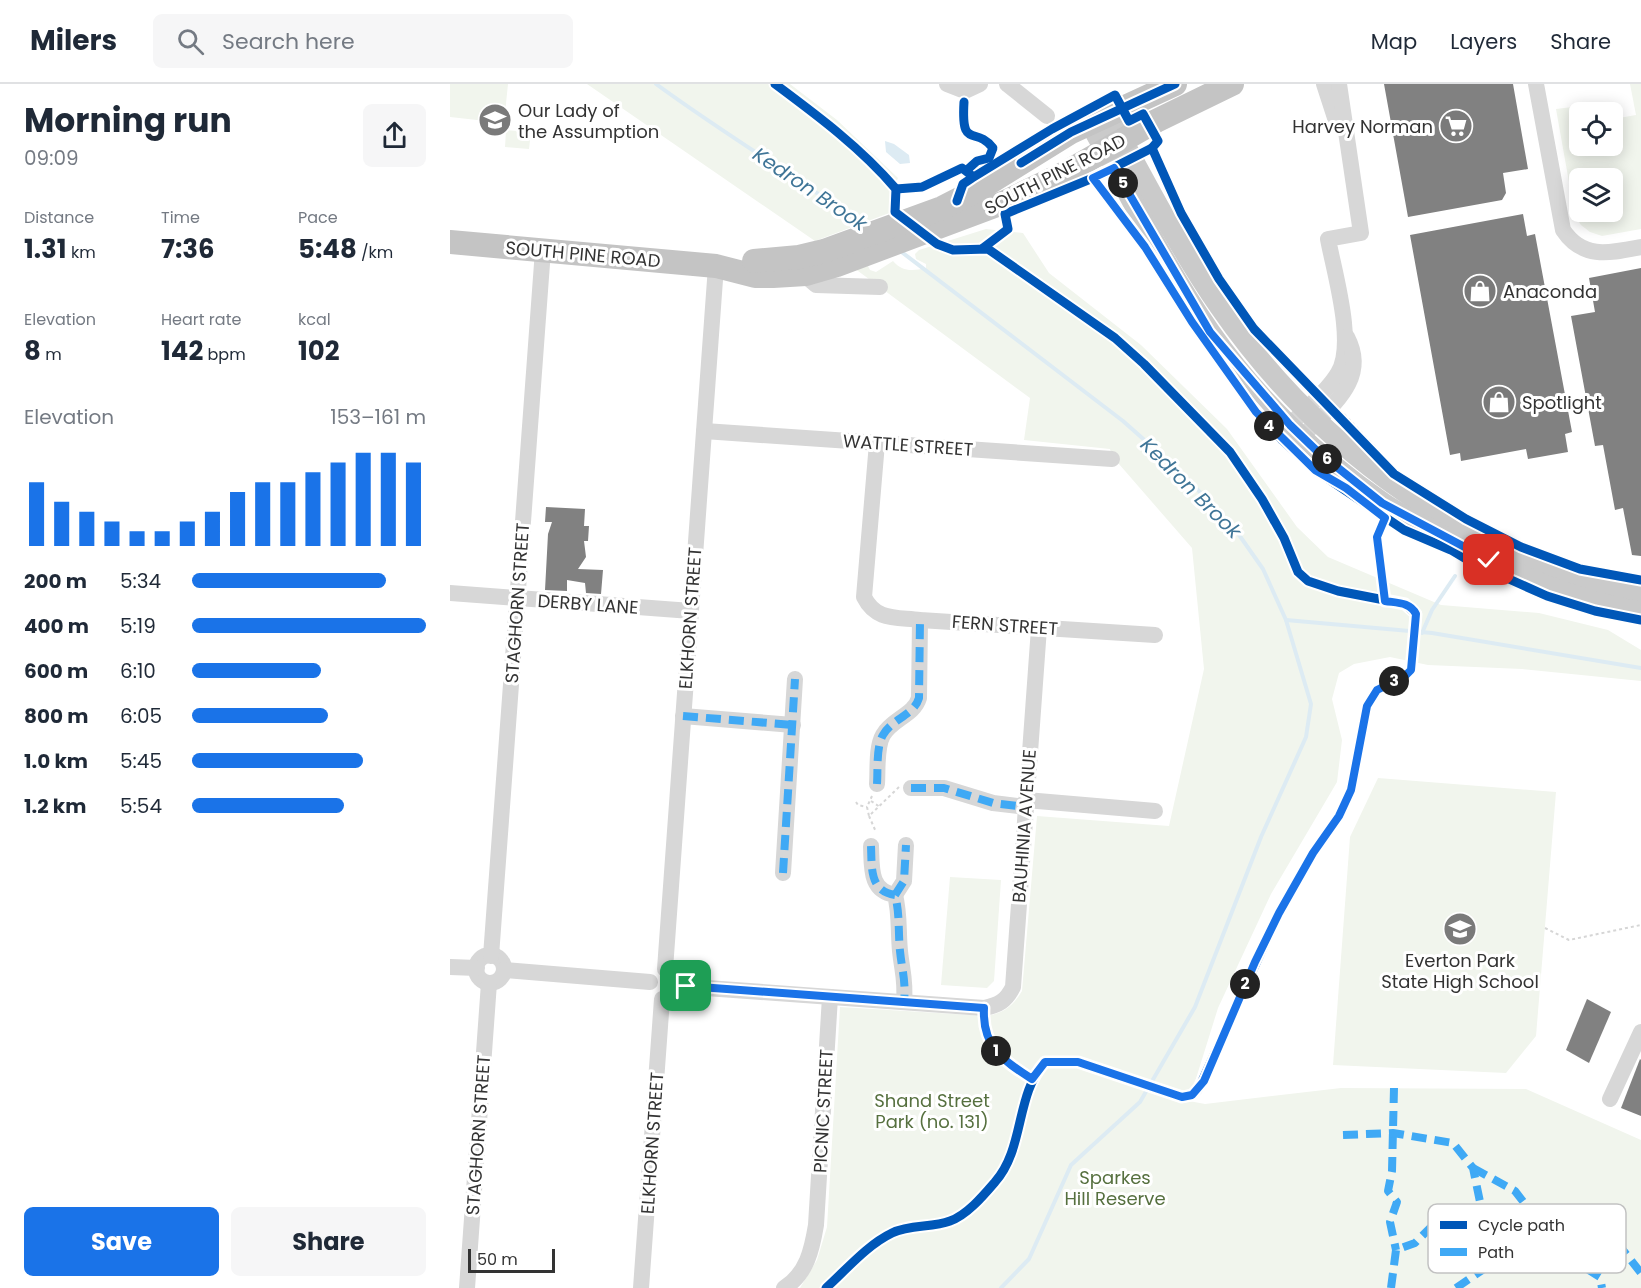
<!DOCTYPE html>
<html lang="en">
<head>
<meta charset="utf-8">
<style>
	body { margin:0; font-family:Poppins,sans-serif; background:#f6f6f7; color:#1f2937; height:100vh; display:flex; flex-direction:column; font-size:22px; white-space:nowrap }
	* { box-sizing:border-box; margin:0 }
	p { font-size:20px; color:#747a83 }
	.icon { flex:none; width:33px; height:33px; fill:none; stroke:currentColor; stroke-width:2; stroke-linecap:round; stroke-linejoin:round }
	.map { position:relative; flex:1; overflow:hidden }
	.drawer { display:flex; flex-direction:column; background:#fff; width:450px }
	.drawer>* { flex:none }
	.tools { position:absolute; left:1119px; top:18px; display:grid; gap:12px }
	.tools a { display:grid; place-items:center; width:54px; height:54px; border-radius:9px; background:#fff; box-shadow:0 3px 15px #0003; font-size:30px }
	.scale { position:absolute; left:18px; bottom:15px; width:87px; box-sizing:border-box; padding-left:6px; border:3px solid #333; border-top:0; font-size:16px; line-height:21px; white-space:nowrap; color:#333; -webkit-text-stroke:4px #fff; paint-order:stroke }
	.pin { position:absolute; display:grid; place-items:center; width:51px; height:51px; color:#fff; margin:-26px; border-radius:12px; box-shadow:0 3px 9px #0006 }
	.km { position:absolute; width:30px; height:30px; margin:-15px; border-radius:50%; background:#222; color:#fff; font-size:16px; line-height:30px; text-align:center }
	.round { display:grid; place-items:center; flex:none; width:63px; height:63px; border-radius:9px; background:#f6f6f7 }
	.headline { display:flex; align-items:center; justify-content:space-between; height:102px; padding:0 24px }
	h1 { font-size:33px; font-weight:700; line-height:45px }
	.figures { display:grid; grid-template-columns:repeat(3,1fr); gap:9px; height:102px; padding:6px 24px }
	.figures div { display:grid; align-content:center }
	.figures b { font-size:26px; font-weight:700 }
	.figures small { font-size:16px; font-weight:400 }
	.figures p { font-size:16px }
	.chart { height:168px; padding:12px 24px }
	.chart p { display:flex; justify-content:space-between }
	.chart svg { width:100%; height:108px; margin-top:6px; stroke:#1a73e8; stroke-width:6 }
	.cta { display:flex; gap:12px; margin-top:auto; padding:12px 24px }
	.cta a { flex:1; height:69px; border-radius:9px; background:#1a73e8; color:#fff; font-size:24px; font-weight:700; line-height:69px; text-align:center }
	.cta a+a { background:#f6f6f7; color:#1f2937 }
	ul { padding:0 24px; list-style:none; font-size:20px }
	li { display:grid; grid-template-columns:96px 72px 1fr; align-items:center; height:45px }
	li i { height:15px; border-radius:8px; background:#1a73e8 }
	header { display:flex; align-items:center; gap:36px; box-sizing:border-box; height:84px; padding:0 30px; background:#fff; border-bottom:2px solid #e0e1e3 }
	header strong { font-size:28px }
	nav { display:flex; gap:33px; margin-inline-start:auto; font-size:21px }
	.search { width:420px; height:54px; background:#f6f6f7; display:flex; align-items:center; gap:15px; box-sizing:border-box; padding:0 21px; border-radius:9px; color:#747a83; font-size:22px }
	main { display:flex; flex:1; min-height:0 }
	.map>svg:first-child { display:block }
	.green { fill:#f1f5ed; fill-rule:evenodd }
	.water { fill:#ddebf3 }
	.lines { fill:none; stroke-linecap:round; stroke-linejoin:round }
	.stream { stroke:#ddebf3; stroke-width:4 }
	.building { fill:#818181 }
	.path { stroke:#d6d6d6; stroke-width:2; stroke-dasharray:3 3; stroke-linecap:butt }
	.minor { stroke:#d7d7d7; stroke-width:16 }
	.major { stroke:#cacaca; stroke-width:21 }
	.highway { stroke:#c4c4c4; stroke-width:24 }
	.quiet { stroke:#3fa9f5; stroke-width:8; stroke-dasharray:15 8; stroke-linecap:butt }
	.cycleway-casing { stroke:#fff; stroke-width:13 }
	.cycleway { stroke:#0057b8; stroke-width:9 }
	.route-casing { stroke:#fff; stroke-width:12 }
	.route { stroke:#1a73e8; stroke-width:8 }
	.labels { text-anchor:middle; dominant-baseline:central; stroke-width:6; stroke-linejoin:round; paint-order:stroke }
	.poi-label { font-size:18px; fill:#333; stroke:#fff; text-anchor:start }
	.street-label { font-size:18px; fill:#333; stroke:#fff }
	.park-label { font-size:18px; fill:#56703f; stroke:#fff }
	.water-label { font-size:20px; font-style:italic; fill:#3f7597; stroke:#fff }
	.key { fill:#fff; stroke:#c2c2c2; stroke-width:1.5 }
	.key-label { font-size:16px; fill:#333 }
</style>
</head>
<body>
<header>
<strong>Milers</strong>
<div class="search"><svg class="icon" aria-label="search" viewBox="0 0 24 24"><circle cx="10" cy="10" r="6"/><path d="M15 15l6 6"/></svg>Search here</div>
<nav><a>Map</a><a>Layers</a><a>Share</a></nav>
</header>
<main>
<section class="drawer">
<div class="headline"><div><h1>Morning run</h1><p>09:09</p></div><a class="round"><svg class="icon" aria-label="share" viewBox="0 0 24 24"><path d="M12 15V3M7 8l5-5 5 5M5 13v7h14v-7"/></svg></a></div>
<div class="figures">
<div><p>Distance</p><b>1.31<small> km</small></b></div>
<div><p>Time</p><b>7:36</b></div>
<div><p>Pace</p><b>5:48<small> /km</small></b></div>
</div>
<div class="figures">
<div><p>Elevation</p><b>8<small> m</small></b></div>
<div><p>Heart rate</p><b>142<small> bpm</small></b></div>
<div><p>kcal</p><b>102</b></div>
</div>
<div class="chart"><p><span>Elevation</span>153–161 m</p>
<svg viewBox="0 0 160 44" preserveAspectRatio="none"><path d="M5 44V18M15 44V26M25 44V30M35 44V34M45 44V38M55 44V38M65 44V34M75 44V30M85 44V22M95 44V18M105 44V18M115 44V14M125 44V10M135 44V6M145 44V6M155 44V10"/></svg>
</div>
<ul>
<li><b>200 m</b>5:34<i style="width:83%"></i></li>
<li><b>400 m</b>5:19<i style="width:100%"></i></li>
<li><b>600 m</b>6:10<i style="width:55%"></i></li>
<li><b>800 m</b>6:05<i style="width:58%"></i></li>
<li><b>1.0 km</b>5:45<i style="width:73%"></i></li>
<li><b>1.2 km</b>5:54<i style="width:65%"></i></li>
</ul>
<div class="cta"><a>Save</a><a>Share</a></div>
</section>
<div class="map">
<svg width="1191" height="1204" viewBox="0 0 1191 1204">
	<rect width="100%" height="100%" fill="#fff"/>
	<g class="green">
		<path d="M0,0H58L54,39L0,33Z"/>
		<path d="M137,0H340L387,36L448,94L442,108V128L365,157Z"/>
		<path d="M1180,0H1191V145L1152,152L1140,148L1131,141L1125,132L1106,25L1147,20L1149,28H1130V62H1162L1163,35L1186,31ZM1130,94H1162V128H1130Z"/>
		<path d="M56,46L81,48L79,65L55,63Z"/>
		<path d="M536,145L573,149L599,189L691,261L777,345L847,443L878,473L991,521L1089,529L1158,546L1191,566V597L1072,585L978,581L940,573L904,580L889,589L882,615L892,656L887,698L821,810L768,924L739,1017L755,1020L891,1004L1076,1005L1191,1056V1204H350L367,1176L377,1143L390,923L537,932C555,928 562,923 572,907L587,732L719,742L754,585L742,464L662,372L660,365L574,356L580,314L404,184L418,182L420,186L426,188L443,177C452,188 463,187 476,184V180L466,175L465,170L469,166Z"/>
		<path d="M928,694L1106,708L1086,952L1056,989L883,981L900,753Z"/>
		<path d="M500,793L551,796L544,897L537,904L491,901Z"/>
	</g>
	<path class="water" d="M435,57L444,60L459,71L460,79L450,80L436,68Z"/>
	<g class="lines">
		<g class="stream">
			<path d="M206,0C274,50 347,93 416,143"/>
			<path d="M449,166L673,337L735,392L787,448L813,485L836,536L861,620L856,653L811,753L745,923L690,1018L621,1081L579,1175L551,1204"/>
			<path d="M836,536L982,549L1191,584"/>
			<path d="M972,549L982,526L1005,492"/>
		</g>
	</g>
	<g class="building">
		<path d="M934,0H1063L1078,85L1053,89L1056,109L1052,116L958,133Z"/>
		<path d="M1073,130L1077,152L1085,150L1122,348L1115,350L1118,368L1078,375L1076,365L1011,377L1010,369L1000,371L960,151Z"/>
		<path d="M1191,184V472L1182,471L1173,424L1165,426L1153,361L1145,362L1121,232L1145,228L1139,194Z"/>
		<path d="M96,423L135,425L134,442H139L138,457H134L136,473L128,485L153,486L151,510L136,509L135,499L117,496V507L95,506L98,450L102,438H95Z"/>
		<path d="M1137,915L1161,928L1139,979L1116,966Z"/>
		<path d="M1190,975L1191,976V1032L1171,1024Z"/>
	</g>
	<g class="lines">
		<g class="path">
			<path d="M816,255L862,298"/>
			<path d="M894,330L927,365"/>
			<path d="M422,712L417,723L419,732L449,703"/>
			<path d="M421,717L430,723"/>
			<path d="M406,718L408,721L417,723"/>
			<path d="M419,732L426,748"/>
			<path d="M1095,844L1119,856L1191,841"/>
		</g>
		<g class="minor">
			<path d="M497,0L515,7L530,0"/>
			<path d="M557,0L597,32"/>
			<path d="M874,0L887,40"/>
			<path d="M1086,0L1113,146C1133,176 1160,169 1191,163"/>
			<path d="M352,182L359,195L366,201L430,203"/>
			<path d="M847,334C861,320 878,306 888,289C906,260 884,188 878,155L911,149L889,0"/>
			<path d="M254,347L662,375"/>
			<path d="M852,353C879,323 920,297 897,253"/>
			<path d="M427,359L414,513C426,537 446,533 470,536L705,551"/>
			<path d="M0,509L241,527"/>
			<path d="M233,632L343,641"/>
			<path d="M427,700C428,686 426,663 433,651C442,635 464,631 469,614L470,536"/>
			<path d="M461,704H494L543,719L576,723"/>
			<path d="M576,716L705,727"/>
			<path d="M421,762C422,783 419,807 445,811C450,830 448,847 450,867C452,887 456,896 454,918"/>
			<path d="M333,789L345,595"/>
			<path d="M445,811L454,797L456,761"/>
			<circle cx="40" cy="885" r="14"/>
			<path d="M41,872L93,166"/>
			<path d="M0,883L27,884"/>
			<path d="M215,885L266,182"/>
			<path d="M54,886L200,898"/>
			<path d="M229,902L534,924C549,921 556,917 563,903L589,544"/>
			<path d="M1160,1015L1191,948"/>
			<path d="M17,1204L39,899"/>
			<path d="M191,1204L212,915"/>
			<path d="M334,1204C357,1190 362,1165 366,1141L380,913"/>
		</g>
		<g class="major">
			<path d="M658,30C694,95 728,163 770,223C870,368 1020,473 1191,513"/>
			<path d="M640,39C679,109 714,182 760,248C805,313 867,374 933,419C953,433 976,442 997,454C1057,488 1123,516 1191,528"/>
		</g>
		<g class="highway">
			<path d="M0,158L266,182L305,192H323L356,190L387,181L555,118L617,88L706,37L782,0"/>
			<path d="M304,177L349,173L374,167L492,124L529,105L621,48L725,0"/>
		</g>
		<g class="quiet">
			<path d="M233,632L343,641"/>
			<path d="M427,700C428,686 426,663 433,651C442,635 464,631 469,614L470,536"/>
			<path d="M461,704H494L543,719L576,723"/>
			<path d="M421,762C422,783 419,807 445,811C450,830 448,847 450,867C452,887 456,896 454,918"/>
			<path d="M333,789L345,595"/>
			<path d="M445,811L454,797L456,761"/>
			<path d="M944,1004L942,1087L938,1107L947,1118L940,1138L946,1166"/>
			<path d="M893,1051L943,1049L1003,1059L1023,1084L1035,1142L1056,1170L1115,1171L1150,1193L1152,1204"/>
			<path d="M1023,1084L1065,1107L1089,1138"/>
			<path d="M941,1204L946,1166L965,1159L983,1141L1035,1142L1117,1133L1137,1138"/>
			<path d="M1006,1204L1056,1170L1137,1138L1169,1161L1191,1189"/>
		</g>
		<defs>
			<g id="cycleway">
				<path d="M325,0C368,32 411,64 446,105L445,128L487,160L503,166L538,165L665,254L694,280L780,368L812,415L834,454L848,488L858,497L888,507L955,520L966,530L961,586L955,592L927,606L917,622L901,706L889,732L863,769L829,829L748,1006L742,1011L732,1013L628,978H595C565,1011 575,1064 545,1098C533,1112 517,1131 500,1137C482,1144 460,1140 442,1149C417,1161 396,1186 376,1204"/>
				<path d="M514,18C511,67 525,41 543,64L539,74L527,77L517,86"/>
				<path d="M571,79L621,48L725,0"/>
				<path d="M643,94L695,163L797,317L832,356L865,386L954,446L1001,466L1021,478L1097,512L1145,527L1191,536"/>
				<path d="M446,105L472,103L512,84L521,91"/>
				<path d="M507,117L513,100L522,94L602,45L665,11L679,37L693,30L708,57L702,64L731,129L769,195L804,245L944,390L1016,435L1071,463L1130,485L1191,496"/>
				<path d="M533,164L558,145L555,130L643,94L702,64"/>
				<path d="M935,517L927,453L935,434"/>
				<path d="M534,924C532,962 552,976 582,995"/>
			</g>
		</defs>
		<use href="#cycleway" class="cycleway-casing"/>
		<use href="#cycleway" class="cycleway"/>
	</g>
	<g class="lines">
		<defs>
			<path id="route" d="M236,902L534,924C532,962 552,976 582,995L595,978H628L732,1013L742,1011L754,997L805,878L829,829L863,769L889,732L901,706L917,622L927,606L955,592L961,586L966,530C960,518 947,519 935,517L927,453L935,434L896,404L865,386L806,328L742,238L695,163L643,94L664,84L760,248L840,341L868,368L932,419L1039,476"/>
		</defs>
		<use href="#route" class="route-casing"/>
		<use href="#route" class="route"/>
	</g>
	<defs>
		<symbol id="school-disc" viewBox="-11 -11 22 22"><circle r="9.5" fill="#7a7a7a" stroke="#fff"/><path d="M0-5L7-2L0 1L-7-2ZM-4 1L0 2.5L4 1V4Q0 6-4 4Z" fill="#fff"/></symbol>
		<symbol id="supermarket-disc" viewBox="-11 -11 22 22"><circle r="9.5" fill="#7a7a7a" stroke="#fff"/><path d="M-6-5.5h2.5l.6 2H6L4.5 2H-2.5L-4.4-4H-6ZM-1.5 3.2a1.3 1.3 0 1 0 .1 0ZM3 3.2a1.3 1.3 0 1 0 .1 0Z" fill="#fff"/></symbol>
		<symbol id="shop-disc" viewBox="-11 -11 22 22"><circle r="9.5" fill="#7a7a7a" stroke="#fff"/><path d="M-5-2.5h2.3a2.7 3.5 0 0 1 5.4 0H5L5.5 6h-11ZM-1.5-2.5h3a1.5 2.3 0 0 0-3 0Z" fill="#fff"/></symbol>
	</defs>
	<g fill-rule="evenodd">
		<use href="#school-disc" x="26" y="17" width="38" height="38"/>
		<use href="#supermarket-disc" x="987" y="23" width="38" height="38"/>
		<use href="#shop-disc" x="1011" y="188" width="38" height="38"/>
		<use href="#shop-disc" x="1030" y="299" width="38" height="38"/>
		<use href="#school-disc" x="991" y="826" width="38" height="38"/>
	</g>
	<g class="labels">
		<g class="poi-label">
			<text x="68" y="26">Our Lady of<tspan x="68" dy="21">the Assumption</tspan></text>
			<text x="983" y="42" text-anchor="end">Harvey Norman</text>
			<text x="1053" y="207">Anaconda</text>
			<text x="1072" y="318">Spotlight</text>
			<text x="1010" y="876" text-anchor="middle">Everton Park<tspan x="1010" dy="21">State High School</tspan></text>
		</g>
		<g class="street-label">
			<text transform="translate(605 90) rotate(-27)">SOUTH PINE ROAD</text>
			<text transform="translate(133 170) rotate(5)">SOUTH PINE ROAD</text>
			<text transform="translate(458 361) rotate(4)">WATTLE STREET</text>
			<text transform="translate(67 519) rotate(-86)">STAGHORN STREET</text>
			<text transform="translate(138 520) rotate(4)">DERBY LANE</text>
			<text transform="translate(240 534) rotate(-86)">ELKHORN STREET</text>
			<text transform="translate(555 541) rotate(4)">FERN STREET</text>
			<text transform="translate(574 742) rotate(-86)">BAUHINIA AVENUE</text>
			<text transform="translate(373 1027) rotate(-87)">PICNIC STREET</text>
			<text transform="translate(28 1051) rotate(-86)">STAGHORN STREET</text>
			<text transform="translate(202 1059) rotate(-86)">ELKHORN STREET</text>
		</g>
		<g class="park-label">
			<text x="482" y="1016">Shand Street<tspan x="482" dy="21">Park (no. 131)</tspan></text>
			<text x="665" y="1093">Sparkes<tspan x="665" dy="21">Hill Reserve</tspan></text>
		</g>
		<g class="water-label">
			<text transform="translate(360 105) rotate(34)">Kedron Brook</text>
			<text transform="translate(741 404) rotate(45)">Kedron Brook</text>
		</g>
	</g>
	<rect x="978" y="1120" width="198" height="69" rx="9" class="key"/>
	<rect x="990" y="1137" width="27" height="8" fill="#0057b8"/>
	<rect x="990" y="1164" width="27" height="8" fill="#3fa9f5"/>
	<g class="key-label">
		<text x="1028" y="1147">Cycle path</text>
		<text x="1028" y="1174">Path</text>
	</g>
</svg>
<div class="tools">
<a><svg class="icon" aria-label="locate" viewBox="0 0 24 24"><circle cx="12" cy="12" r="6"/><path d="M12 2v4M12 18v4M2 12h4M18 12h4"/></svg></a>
<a><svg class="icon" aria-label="layers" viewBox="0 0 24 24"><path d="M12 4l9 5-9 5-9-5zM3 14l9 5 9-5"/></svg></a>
</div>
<div class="scale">50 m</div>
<div class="pin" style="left:236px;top:902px;background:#1e9e55"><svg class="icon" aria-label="arrive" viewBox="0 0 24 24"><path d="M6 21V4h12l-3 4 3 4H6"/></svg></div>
<div class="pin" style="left:1039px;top:476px;background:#d93025"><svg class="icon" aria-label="check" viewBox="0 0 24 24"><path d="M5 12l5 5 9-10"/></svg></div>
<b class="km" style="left:546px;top:967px">1</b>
<b class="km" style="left:795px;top:900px">2</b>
<b class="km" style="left:944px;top:597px">3</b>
<b class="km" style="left:819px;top:342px">4</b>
<b class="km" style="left:673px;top:99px">5</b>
<b class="km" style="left:877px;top:375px">6</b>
</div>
</main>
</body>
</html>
